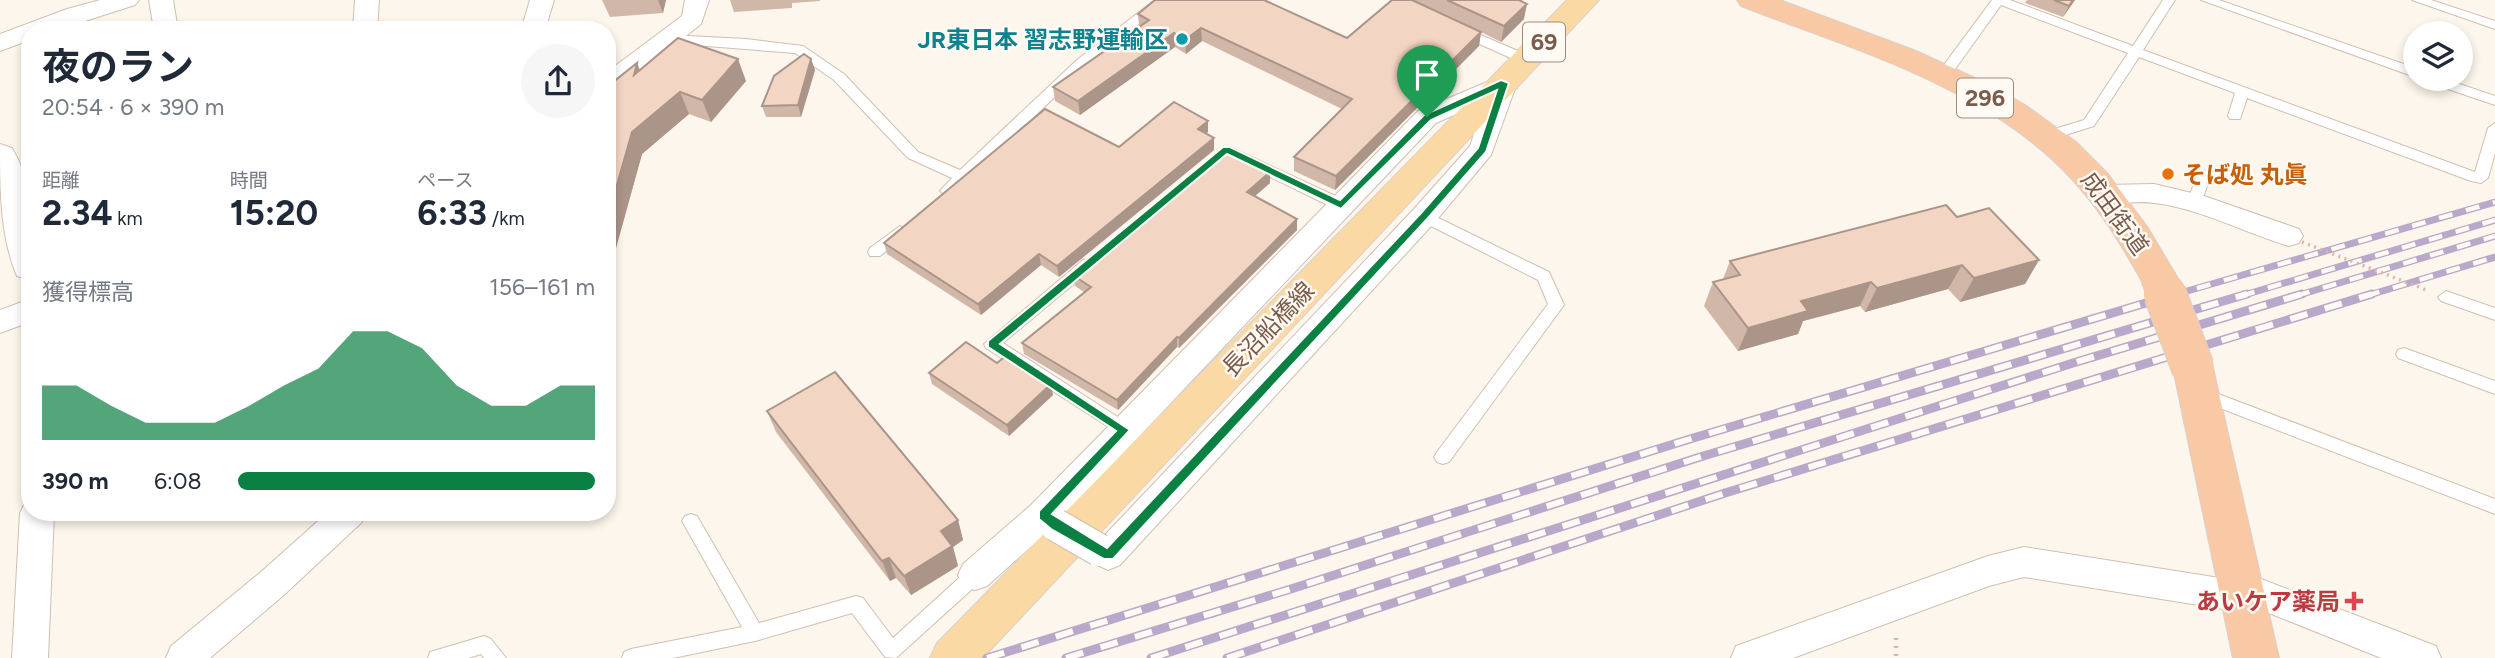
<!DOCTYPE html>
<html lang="ja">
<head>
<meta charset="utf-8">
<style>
	body { margin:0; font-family:Figtree,"Noto Sans JP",sans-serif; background:#f6f6f7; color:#1f2937; height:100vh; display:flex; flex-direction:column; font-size:26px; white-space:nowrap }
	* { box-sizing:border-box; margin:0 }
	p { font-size:23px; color:#747a83 }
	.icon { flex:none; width:38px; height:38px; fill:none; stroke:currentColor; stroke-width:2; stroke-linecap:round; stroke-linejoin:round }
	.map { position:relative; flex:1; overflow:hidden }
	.side { position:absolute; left:21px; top:21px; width:595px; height:500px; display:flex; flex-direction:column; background:#fff; border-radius:28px; box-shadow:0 4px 10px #0003 }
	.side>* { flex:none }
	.controls { position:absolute; left:2403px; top:21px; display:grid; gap:14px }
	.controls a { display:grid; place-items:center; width:70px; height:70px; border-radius:50%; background:#fff; box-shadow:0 4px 10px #0003; font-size:35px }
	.pin { position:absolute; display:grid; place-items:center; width:60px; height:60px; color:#fff; margin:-72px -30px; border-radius:50% 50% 50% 0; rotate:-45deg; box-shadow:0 0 7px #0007 }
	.pin .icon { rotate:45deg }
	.round { display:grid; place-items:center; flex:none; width:74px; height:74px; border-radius:37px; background:#f6f6f7 }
	.head { display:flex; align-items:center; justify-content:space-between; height:119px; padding:0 21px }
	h1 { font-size:38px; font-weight:700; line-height:52px }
	.figures { display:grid; grid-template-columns:repeat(3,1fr); gap:10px; height:119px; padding:7px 21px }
	.figures div { display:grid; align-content:center }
	.figures b { font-size:35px; font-weight:700 }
	.figures small { font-size:19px; font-weight:400 }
	.figures p { font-size:19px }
	.chart { height:196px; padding:14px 21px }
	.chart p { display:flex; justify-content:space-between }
	.chart svg { width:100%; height:126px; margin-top:7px; fill:#0b8043; opacity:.7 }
	ul { padding:0 21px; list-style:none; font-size:23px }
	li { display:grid; grid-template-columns:112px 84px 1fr; align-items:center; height:52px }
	li i { height:18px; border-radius:9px; background:#0b8043 }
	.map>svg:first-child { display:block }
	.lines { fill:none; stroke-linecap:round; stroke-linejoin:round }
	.service-casing { stroke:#d1beb0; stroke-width:2 }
	.minor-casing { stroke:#d1beb0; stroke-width:2 }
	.tertiary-casing { stroke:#d1beb0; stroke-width:2 }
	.primary-casing { stroke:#dad1cd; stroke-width:2 }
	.trunk-casing { stroke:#dad1cd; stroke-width:2 }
	.path { stroke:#d9b8a5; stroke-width:4.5; stroke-dasharray:2 6; stroke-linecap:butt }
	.service { fill:#fff; fill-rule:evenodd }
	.minor { fill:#fff; fill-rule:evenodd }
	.tertiary { fill:#fff; fill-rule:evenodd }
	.primary { fill:#fbd9a5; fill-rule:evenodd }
	.trunk { fill:#f9c8a4; fill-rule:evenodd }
	.rail-far1-casing { stroke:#b9a8c9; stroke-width:7 }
	.rail-casing { stroke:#b9a8c9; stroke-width:9 }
	.rail-far1 { stroke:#fffaf3; stroke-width:4.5; stroke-dasharray:14; stroke-linecap:butt }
	.rail { stroke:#fffaf3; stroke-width:6; stroke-dasharray:18; stroke-linecap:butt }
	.minor-bridge-casing { stroke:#d1beb0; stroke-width:34; stroke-linecap:butt }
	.trunk-bridge-far1-casing { stroke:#dad1cd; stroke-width:36; stroke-linecap:butt }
	.trunk-bridge-casing { stroke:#dad1cd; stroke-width:44; stroke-linecap:butt }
	.path-bridge { stroke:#d9b8a5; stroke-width:3.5; stroke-dasharray:2 4.5; stroke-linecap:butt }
	.minor-bridge { stroke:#fff; stroke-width:32 }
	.trunk-bridge-far1 { stroke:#f9c8a4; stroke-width:34 }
	.trunk-bridge { stroke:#f9c8a4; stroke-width:42 }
	.wall { fill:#d1b7a8 }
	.shaded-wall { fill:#aa9588 }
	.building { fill:#f3d5c3; stroke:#aa9588; stroke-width:2 }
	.route { fill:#0b8043; stroke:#fff; stroke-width:2; fill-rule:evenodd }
	.culture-dot { fill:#0f9aa8; stroke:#fffaf3; stroke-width:2.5 }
	.food-dot { fill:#e8710a; stroke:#fffaf3; stroke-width:2.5 }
	.health-dot { fill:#e0444e; stroke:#fffaf3; stroke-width:2.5 }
	.labels { text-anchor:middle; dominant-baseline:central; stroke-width:5; stroke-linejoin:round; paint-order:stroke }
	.shield { fill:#fffaf3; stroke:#a28b7f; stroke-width:2 }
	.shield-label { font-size:23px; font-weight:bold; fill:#7a5c4d }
	.culture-label { font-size:24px; font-weight:bold; fill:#0d838f; stroke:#fffaf3; text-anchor:end }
	.food-label { font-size:24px; font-weight:bold; fill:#c56008; stroke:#fffaf3; text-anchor:start }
	.street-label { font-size:24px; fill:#7a5c4d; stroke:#fffaf3 }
	.health-label { font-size:24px; font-weight:bold; fill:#be3a42; stroke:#fffaf3; text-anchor:end }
</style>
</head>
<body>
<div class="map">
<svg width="2495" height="658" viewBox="0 0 2495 658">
	<rect width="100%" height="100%" fill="#fdf6ec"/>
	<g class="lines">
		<defs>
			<g id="service">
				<path d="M1155,0H1169L1088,65L968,180L947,196L940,191L952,178L908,158L834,80L795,53L669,43L663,39L669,35L746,39L803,46L844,74L918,152L960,170L1078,59Z"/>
				<path d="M1992,0H2010L2133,46L2163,0H2175L2143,50L2475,172L2488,128L2495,123V153L2488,178L2481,183L2471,181L2247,98L2240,119H2230L2228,116L2235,93L2139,57L2094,126L2046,141L2041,139L2039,136L2041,133L2084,120L2128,53L2001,5L1948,79H1938V73Z"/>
				<path d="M2201,0H2219L2415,68V77Z"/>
				<path d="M2412,0H2431L2495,21V29Z"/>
				<path d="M1462,27L1532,57L1534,60L1532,63H1522L1457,34L1456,31Z"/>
				<path d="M2425,79H2445L2495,96V105L2427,82Z"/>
				<path d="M1230,147L1346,201L1348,205L1346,209H1336L1225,155L1223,152Z"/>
				<path d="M2204,170L2211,175L2201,203L2199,207H2189L2187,203L2197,175Z"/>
				<path d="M1424,211L1549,272L1564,305L1449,462L1443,464L1437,462L1434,457L1437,452L1548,304L1538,280L1419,220L1417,216Z"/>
				<path d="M900,226L907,231L905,235L880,256H870L868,252L870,248Z"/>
				<path d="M1088,259L1093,260L1096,264L1093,268L1003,343L1130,425L1132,430L1130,435L1124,437L986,348L984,344L1083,260Z"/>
				<path d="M2446,291L2495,308V320L2441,301L2438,297Z"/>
				<path d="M2404,348L2495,381V394L2398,358L2396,354L2398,350Z"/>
				<path d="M2200,387L2495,499V514L2194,398L2192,393L2194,388Z"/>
				<path d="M691,514L697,516L759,623L856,596L863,598L893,638L969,569L975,567L981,569L984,575L981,581L896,658L885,657L852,613L755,641L673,658H622L624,652L631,649L742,627L682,521L685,516Z"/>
				<path d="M484,636L491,639L506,658H484L481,654L468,658H428L430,652Z"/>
			</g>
			<g id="minor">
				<path d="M100,0H139L135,5L57,30H30V40L0,51V34L67,9Z"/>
				<path d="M149,0H173L178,30H154Z"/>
				<path d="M355,0H379L377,30H353Z"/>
				<path d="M530,0H554L545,30H521Z"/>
				<path d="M685,0H709L701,24L616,91L607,93V72L682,16Z"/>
				<path d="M1504,75L1513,77L1517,83L1491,155L1434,223L1120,565L1108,570L1087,560L1082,550L1087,540L1099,535L1103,537L1414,209L1470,146L1485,101L1436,123L1055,525L987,586L975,590L963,586L958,575L963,564L1031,505L1418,111Z"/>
				<path d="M2154,184L2204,196L2299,229L2303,236L2299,243L2289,246C2245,233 2201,209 2155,203C2135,200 2115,206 2095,201L2091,194L2095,187L2105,185Z"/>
				<path d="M30,299V322L0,333V310Z"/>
				<path d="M30,502V513H54L48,658H12L20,513L25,503Z"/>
				<path d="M327,513H366L361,523L285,594L210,658H166L171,646L261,572Z"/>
				<path d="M2024,547L2226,579L2228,575L2240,571L2436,646L2441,658H2381L2254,607L2242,612L2024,577L1989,586L1793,658H1731L1736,646L1988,556Z"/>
			</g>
			<path id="tertiary" d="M0,144L12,148C36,187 30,237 30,280L17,276C0,237 0,188 0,144Z"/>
			<path id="primary" d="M1567,0H1599L983,658H930L937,643Z"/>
			<g id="trunk">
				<path d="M1737,0H1780L1916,51L1990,85L2025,105L2076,142L2108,174L2148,228L2177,277L2171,287L2158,291L2145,287C2123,247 2101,210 2070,177C1985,86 1854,50 1741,6Z"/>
				<path d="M2193,353L2207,357L2213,368L2279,658H2233L2173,368L2179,357Z"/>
			</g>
		</defs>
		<use href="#service" class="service-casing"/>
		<use href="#minor" class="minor-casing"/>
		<use href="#tertiary" class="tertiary-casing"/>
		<use href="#primary" class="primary-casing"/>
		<use href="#trunk" class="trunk-casing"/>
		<path class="path" d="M1896,638V658"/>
		<use href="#service" class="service"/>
		<use href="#minor" class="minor"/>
		<use href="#tertiary" class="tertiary"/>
		<use href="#primary" class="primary"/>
		<use href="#trunk" class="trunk"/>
		<defs>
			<g id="rail-far1">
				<path d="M2170,296L2495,202"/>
				<path d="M2241,296L2495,220"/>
				<path d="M2296,296L2495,236"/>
				<path d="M2366,296L2495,257"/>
			</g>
			<g id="rail">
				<path d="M987,658L1690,439L2176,294"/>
				<path d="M1066,658L1294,588L1700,457L2247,294"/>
				<path d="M1151,658L2073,363L2302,294"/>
				<path d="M1227,658L1725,493L2372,294"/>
			</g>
		</defs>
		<use href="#rail-far1" class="rail-far1-casing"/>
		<use href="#rail" class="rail-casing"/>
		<use href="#rail-far1" class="rail-far1"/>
		<use href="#rail" class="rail"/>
		<defs>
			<path id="minor-bridge" d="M1056,525L1099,550"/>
			<path id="trunk-bridge-far1" d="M2158,277L2165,296"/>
			<path id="trunk-bridge" d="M2165,294L2193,368"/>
		</defs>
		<use href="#minor-bridge" class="minor-bridge-casing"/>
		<use href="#trunk-bridge-far1" class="trunk-bridge-far1-casing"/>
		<use href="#trunk-bridge" class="trunk-bridge-casing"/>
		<path class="path-bridge" d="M2302,242L2429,291"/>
		<use href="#minor-bridge" class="minor-bridge"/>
		<use href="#trunk-bridge-far1" class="trunk-bridge-far1"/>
		<use href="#trunk-bridge" class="trunk-bridge"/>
	</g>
	<g class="wall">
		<path d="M602,0H666L663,13L610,17Z"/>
		<path d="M730,0H820V1L792,3V8L734,12Z"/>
		<path d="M1413,0H1519L1524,19L1501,42L1481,32L1479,46L1335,190L1294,171V157L1342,109L1202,41L1186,54L1175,47L1080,115L1055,101L1053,87L1139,26L1138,14L1347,38Z"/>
		<path d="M2027,0H2075L2063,17L2025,3Z"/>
		<path d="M811,59L815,70L801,117H766L762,106Z"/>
		<path d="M637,63L639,70L746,81L711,122L689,114L642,154L608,277H607V87Z"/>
		<path d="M1208,132L1206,134L1214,138V150L1059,277L1041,265L981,315L887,254L884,243L1119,147Z"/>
		<path d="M1270,172V183L1255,196L1297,230L1179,348L1177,347L1118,410L1024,354L1022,343L1084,292L1075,286L1074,276Z"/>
		<path d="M1957,217L2039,260L2025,284L1960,302L1948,289L1865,312L1860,306L1803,321L1798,334L1738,351L1704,306L1713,282L1723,279L1730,261Z"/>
		<path d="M997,363L1053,395L1009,436L932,384L929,373Z"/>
		<path d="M767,411L958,520L963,540L953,547L958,566L911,595L896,578L890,581L776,432Z"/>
	</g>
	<g class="shaded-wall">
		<path d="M658,0H666L663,13Z"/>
		<path d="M2073,0H2075L2063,17L2069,6Z"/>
		<path d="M1527,4L1524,19L1501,42L1504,26Z"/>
		<path d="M1201,28L1202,41L1186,54L1185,40Z"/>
		<path d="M1481,32L1479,46L1335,190L1336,176Z"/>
		<path d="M1174,33L1175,47L1080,115L1078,101Z"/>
		<path d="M738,59L746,81L711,122L702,100Z"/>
		<path d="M811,59L815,70L801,117L798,105Z"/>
		<path d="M637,63L646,85L634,75Z"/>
		<path d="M680,92L689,114L642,154L608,277L607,275V220L632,132Z"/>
		<path d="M1208,121V132L1198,140V129Z"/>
		<path d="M1214,138V150L1059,277L1057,266Z"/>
		<path d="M1270,172V183L1247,203V192Z"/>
		<path d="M1297,219V230L1179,348V338Z"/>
		<path d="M1039,254L1041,265L981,315L978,304Z"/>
		<path d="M2039,260L2025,284L1960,302L1974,278Z"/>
		<path d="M1962,265L1948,289L1865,312L1877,288Z"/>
		<path d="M1871,282L1860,306L1803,321L1798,334L1738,351L1748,328L1801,301Z"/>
		<path d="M1177,337V347L1118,410L1117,400Z"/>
		<path d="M1051,384L1053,395L1009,436L1007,425Z"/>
		<path d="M958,520L963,540L953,547L958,566L911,595L904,576L941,531Z"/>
		<path d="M889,558L896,578L890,581L882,561Z"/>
	</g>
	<g class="building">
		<path d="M1155,0H1264L1347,38L1392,0H1412L1481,32L1336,176L1294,157L1352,99L1201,28L1185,40L1174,33L1078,101L1053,87L1149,20L1138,14Z"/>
		<path d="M1447,0H1519L1527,4L1504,26Z"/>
		<path d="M2054,0H2073L2069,6Z"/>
		<path d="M678,38L738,59L702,100L680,92L632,132L607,220V87L637,63L634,75Z"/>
		<path d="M804,54L811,59L798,105L762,106L774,76Z"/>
		<path d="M1174,102L1208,121L1198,129L1214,138L1057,266L1039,254L978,304L884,243L1045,109L1119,147Z"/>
		<path d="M1227,149L1270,172L1247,192L1297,219L1179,338L1177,337L1117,400L1022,343L1091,287L1074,276Z"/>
		<path d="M1946,205L1957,217L1989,208L2039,260L1974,278L1962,265L1877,288L1871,282L1801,301L1808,311L1748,328L1713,282L1740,275L1730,261Z"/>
		<path d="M966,342L997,363L1007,355L1051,384L1007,425L929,373Z"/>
		<path d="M835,372L958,520L941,531L952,546L904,576L889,558L882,561L767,411Z"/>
	</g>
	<path class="route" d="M1501,80L1509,83L1486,152L1428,218L1113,559H1104L1051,529L1039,519V511L1116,431L988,347V341L1223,147H1230L1340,200L1424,115ZM1497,90L1478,148L1421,213L1107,548L1052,514L1130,430L1000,344L1227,154L1341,209L1431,120Z"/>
	<circle class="culture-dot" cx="1182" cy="39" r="7"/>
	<circle class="food-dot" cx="2168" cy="174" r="7"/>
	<path class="health-dot" d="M2350.5 590.5h7v7h7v7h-7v7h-7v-7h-7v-7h7z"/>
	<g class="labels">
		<g class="shield">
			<rect x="1523" y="22.5" width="42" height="39" rx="5"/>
			<rect x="1957" y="78.5" width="56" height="39" rx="5"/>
		</g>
		<g class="shield-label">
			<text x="1544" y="42">69</text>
			<text x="1985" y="98">296</text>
		</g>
		<g class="culture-label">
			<text x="1168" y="39">JR東日本 習志野運輸区</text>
		</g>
		<g class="food-label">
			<text x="2182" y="174">そば処 丸眞</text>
		</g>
		<g class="street-label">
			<text transform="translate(2115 213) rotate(54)">成田街道</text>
			<text transform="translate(1268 329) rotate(-46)">長沼船橋線</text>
		</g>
		<g class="health-label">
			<text x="2340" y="601">あいケア薬局</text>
		</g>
	</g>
</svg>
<div class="controls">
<a><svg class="icon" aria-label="layers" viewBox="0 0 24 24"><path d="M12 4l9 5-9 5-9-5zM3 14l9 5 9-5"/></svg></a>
</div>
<div class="pin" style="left:1427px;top:117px;background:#1e9e55"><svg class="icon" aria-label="arrive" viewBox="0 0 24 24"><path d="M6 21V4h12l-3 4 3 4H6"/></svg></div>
<section class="side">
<div class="head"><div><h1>夜のラン</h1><p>20:54 · 6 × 390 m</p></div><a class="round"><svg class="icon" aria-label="share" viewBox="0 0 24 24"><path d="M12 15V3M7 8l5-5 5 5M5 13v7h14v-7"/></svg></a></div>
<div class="figures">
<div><p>距離</p><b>2.34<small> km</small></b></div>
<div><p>時間</p><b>15:20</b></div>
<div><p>ペース</p><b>6:33<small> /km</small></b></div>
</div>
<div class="chart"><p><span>獲得標高</span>156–161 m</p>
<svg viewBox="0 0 160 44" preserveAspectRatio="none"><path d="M0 44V25L10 25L20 32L30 38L40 38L50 38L60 32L70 25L80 19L90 6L100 6L110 12L120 25L130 32L140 32L150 25L160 25V44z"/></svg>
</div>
<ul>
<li><b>390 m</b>6:08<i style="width:100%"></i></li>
</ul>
</section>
</div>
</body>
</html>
